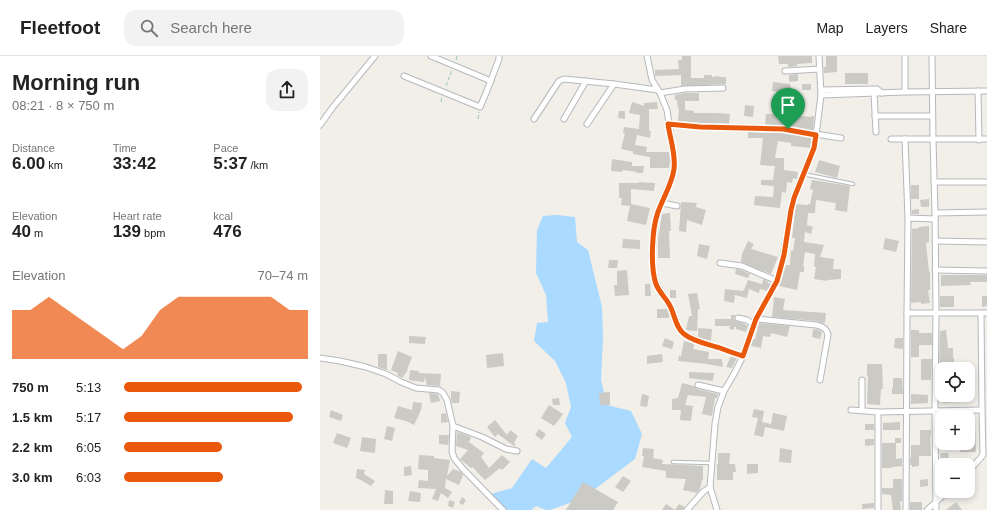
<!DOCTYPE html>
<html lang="en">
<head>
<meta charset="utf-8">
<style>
	body { margin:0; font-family:Helvetica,sans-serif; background:#f2f2f2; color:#222; height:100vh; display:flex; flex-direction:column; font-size:15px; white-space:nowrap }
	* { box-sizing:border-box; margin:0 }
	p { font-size:13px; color:#767676 }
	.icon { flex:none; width:22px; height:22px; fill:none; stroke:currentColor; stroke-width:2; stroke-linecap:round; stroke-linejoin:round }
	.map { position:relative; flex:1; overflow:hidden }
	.drawer { display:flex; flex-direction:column; background:#fff; width:320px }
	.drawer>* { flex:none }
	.controls { position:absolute; left:615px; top:306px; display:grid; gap:8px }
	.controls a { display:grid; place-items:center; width:40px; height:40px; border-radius:8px; background:#fff; box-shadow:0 2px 6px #0003; font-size:20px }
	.pin { position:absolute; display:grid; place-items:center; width:34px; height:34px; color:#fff; margin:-41px -17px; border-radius:50% 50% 50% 0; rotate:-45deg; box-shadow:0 0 4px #0007 }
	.pin .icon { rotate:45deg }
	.round { display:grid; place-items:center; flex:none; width:42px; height:42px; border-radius:12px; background:#f2f2f2 }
	.overview { display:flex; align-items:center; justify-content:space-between; height:68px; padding:0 12px }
	h1 { font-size:22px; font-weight:600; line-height:30px }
	.figures { display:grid; grid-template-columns:repeat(3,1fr); gap:6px; height:68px; padding:4px 12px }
	.figures div { display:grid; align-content:center }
	.figures b { font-size:17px; font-weight:600 }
	.figures small { font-size:11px; font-weight:400 }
	.figures p { font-size:11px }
	.chart { height:112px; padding:8px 12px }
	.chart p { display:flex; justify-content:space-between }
	.chart svg { width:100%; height:72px; margin-top:4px; fill:#ea580c; opacity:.7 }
	ul { padding:0 12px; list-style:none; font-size:13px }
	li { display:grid; grid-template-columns:64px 48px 1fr; align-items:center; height:30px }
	li i { height:10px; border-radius:5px; background:#ea580c }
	header { display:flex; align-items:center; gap:24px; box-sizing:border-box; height:56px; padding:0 20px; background:#fff; border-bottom:1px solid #e0e0e0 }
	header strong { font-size:19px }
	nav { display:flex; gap:22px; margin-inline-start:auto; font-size:14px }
	.search { width:280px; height:36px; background:#f2f2f2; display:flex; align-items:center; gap:10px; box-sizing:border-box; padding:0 14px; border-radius:12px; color:#767676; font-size:15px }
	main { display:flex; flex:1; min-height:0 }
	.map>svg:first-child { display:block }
	.water { fill:#aadaff }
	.building { fill:#cccac5 }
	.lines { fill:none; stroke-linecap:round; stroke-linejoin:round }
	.service-casing { stroke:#b5b8bc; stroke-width:4.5 }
	.minor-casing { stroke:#b5b8bc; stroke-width:7 }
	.path { stroke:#9cc7a9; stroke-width:1; stroke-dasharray:4 2; stroke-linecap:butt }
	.service { stroke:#fff; stroke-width:2.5 }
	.minor { stroke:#fff; stroke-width:5 }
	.route-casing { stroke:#fff; stroke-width:8 }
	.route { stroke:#ea580c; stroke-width:5 }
</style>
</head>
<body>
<header>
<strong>Fleetfoot</strong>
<div class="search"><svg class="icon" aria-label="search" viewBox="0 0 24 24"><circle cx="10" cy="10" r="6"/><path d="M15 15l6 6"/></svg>Search here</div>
<nav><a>Map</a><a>Layers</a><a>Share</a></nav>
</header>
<main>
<section class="drawer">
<div class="overview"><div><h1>Morning run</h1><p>08:21 · 8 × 750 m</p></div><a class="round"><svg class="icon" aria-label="share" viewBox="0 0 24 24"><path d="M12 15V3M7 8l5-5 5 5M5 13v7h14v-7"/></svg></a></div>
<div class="figures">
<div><p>Distance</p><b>6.00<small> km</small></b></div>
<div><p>Time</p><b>33:42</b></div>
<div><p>Pace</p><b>5:37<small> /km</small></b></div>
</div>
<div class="figures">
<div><p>Elevation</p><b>40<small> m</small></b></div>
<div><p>Heart rate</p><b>139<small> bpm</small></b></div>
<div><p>kcal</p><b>476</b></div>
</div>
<div class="chart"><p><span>Elevation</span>70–74 m</p>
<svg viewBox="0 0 160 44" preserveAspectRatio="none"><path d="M0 44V14L10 14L20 6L30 14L40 22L50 30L60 38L70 30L80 14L90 6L100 6L110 6L120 6L130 6L140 6L150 14L160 14V44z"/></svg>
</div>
<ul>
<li><b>750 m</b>5:13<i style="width:97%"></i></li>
<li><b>1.5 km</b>5:17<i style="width:92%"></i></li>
<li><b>2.2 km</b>6:05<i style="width:53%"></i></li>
<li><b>3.0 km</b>6:03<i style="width:54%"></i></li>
</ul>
</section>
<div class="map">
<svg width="667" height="454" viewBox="0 0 667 454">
	<rect width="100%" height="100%" fill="#f1efe8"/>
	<path class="water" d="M237,159L255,161L257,186L268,194L282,251L283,282L281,324L287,349L311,355L322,378L315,403L271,436L255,445L230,454H226L216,450L211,454H187L171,438L192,432L212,403L226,412L252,381L245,367L251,351L246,327L235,305L214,285L217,267L228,266L226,239L216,217L217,174L223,160Z"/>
	<g class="building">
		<path d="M362,0H371V22H384V19H392V21L399,20V21H406V28L361,30V19L335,20V14L359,13L358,4H362Z"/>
		<path d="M458,0H492V7L477,8V10L468,11V8H459Z"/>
		<path d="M506,0H517V16L504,17V11H506Z"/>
		<rect x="525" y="17" width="23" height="11"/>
		<path d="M478,18V25L469,26V19Z"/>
		<path d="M453,26L470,28L471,33L460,34L459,36L452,35Z"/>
		<rect x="482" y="28" width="9" height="6"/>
		<path d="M365,37H379V45H365V54L374,55V57H397L410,58L409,68L380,67L358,65L359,52H358L357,44H355V39Z"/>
		<path d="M312,46L324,50V47L337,46L338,53H329V75H331L330,82L317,79L315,89L327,91L326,96H349L350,104L349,112H330V101L313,98V96H315L301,93L305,77H303L304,71L319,73L320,59L309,57Z"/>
		<path d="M453,46H461V48H472V59L491,61L492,60H494L493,74L464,69H445L446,58H453Z"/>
		<path d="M425,49L434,50L433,61L424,60Z"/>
		<path d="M299,55H305V63L298,62Z"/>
		<path d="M428,76L463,77L492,81L490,92L471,90V87L458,85L455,102H464V114L478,116L477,123L473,122L472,127L467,126L466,137L462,136L460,152L434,149L435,140L453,141L454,130L441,129V124H453L455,110L440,109L443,82H428Z"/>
		<path d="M292,103L312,106V110H324L323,117H317V116L303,114L302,116L291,115Z"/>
		<path d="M499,104L520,110L517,122L495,116Z"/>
		<path d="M492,124L530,130L527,156L515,154L516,147L496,144L495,157H488L487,169L493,171L491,178L485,176L484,186L504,189L500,201L514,203L513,213H521V223L507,224V225L494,223L496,211H494L495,198L485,196L483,210H484V216H480L477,234L459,230L461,226L466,209H470L471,194L473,195L475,182H472L476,148L488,149V148H490L493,134L490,133Z"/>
		<path d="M319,126L335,127L334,135L311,133V148L330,152L326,169L307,165L310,150L301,149L302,142H299V127H319Z"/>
		<rect x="591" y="129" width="8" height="14"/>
		<path d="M609,143V151H601L600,144Z"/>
		<path d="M361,146L377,147L376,151L386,154L382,169L367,164L366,176L359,175Z"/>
		<path d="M599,153V158H592V154Z"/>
		<path d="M350,157L351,175H349L350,202H338V184L342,158Z"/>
		<path d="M609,170V186L606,187L609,216H610V234H608L610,247L601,248V246L591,247L592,173L599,172V171Z"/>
		<path d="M565,182L579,185L576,196L563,193Z"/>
		<path d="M303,183L320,184V193L302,192Z"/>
		<path d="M428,185L434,188L431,193L458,201L451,218L421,206L422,198Z"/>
		<path d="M379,188L390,190L387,203L377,200Z"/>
		<path d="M289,204H298L297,212H288Z"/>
		<path d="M416,213L421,214L430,218L428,222L415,218Z"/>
		<path d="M307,214L309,239L295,240L294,229H297V215Z"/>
		<path d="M621,219H667V226H650L651,229L621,230Z"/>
		<path d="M443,223L448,226V227L451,228L447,235L440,233L439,237L429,233L427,242L415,239L414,247L404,245L405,233L423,235V234H424L428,224L442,228Z"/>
		<path d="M325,228H330L331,240H325Z"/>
		<rect x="350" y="234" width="6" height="8"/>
		<path d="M377,237L380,253H378L377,275L366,274L369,260H372L368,238Z"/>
		<rect x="620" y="240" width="14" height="11"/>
		<path d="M662,240H667V250L662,251Z"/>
		<path d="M454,241L465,243L463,254L506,257L505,266L504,267L496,265L452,261Z"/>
		<path d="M337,253H347L349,259V262H337Z"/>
		<path d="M411,259H415L414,263L416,265L425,268L428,270L426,276L416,273V271H414V274L409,273L410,270H395V263H411Z"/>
		<path d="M439,267L470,270L467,281L451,277L450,281L443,280L441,292L431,290L433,283H435Z"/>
		<path d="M378,272L392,273L391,285L378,281Z"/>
		<path d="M493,273L499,274L502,276L500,283L492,281Z"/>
		<path d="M591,274H599V277H612V289H599V301H591Z"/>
		<path d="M626,274L628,292H633V302H634V307H630L629,313L619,314L620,275Z"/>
		<path d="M89,280L106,281L105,288L89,287Z"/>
		<path d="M345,282L354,286L352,293L342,290Z"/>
		<path d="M575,282H583V293L574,292Z"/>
		<path d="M364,285L374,288L373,293L389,296L388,303H402L403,311L387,308L358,305L359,300H361Z"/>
		<path d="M78,295L92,301L87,314H88L82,322L77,319L78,317L71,314Z"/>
		<path d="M183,297L184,310L167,312L166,299Z"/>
		<path d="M58,298H67V314L58,311Z"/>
		<path d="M342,298L343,306L327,308V300Z"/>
		<path d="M411,300L417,302L412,312L406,311Z"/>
		<path d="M601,303H612L611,324H601Z"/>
		<path d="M547,308H562L563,333H561L560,349L547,348L548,320H547Z"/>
		<path d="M90,314L99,315V317L121,318L120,330L107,329L105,321L104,326L89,324Z"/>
		<path d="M369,316L394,317L393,325L369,322Z"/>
		<path d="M573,322H582L583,338H572V332H573Z"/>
		<path d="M362,327L374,330L377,333L398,338L397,342H395L392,360L382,358L386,341L368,339L365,349L373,350L371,365L360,364L361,354H352V343L358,342Z"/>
		<path d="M131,335L140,336L139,347H132L131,343Z"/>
		<path d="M290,336V349H280L279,337Z"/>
		<path d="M109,337L118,338L120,345L111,347Z"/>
		<path d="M322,338L329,340L327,351L320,350Z"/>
		<path d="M591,338L608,339V347L591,348Z"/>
		<path d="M623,339H636V346L623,347Z"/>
		<path d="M239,342L240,349H233L232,343Z"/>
		<path d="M93,346L102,347L101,354L94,369L86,365L74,362L78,350L92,354Z"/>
		<path d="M229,349L243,358L234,370L221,362Z"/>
		<path d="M434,353L444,355L442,366L451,368L453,357L467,360L464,375L445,371L443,381L434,379L438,362L432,361Z"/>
		<path d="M11,354L23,359L21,365L9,361Z"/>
		<path d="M126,357L128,366L121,367V358Z"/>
		<path d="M175,364L187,379L190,374L198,380L194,387L196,389L194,390L178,378L175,381L167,371Z"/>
		<path d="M580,366V374H563V367Z"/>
		<path d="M648,367H655L656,396H640V387H648Z"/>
		<rect x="545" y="368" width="9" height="6"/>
		<path d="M67,370L75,372L72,385L64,383Z"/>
		<path d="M219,373L226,378L222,384L215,379Z"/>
		<path d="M600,374H611V381L610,380L611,400H599V410L592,411V409H590V402H591V389H600Z"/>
		<path d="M137,376L151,381L149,386L164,397L161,401L169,412L182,399L190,406L182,414L180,412L165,424L158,417L153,411L151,412L140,403L148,394L136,390Z"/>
		<path d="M17,377L31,382L27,392L13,387Z"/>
		<path d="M119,379H129L128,389L119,388Z"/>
		<path d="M42,381L56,383L55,397L40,395Z"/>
		<path d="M575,382H581V387H576V403L582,402V410L572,411V412H562V387H575Z"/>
		<path d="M545,383H554V389L545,390Z"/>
		<path d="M323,392L334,393L333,402L343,404L342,408L383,410V424H382L380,433L377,437L363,434L366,423L346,422V415L322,411L324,400H322Z"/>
		<path d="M460,392L472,394L471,407L459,406Z"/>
		<path d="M398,397H410L409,408H415L416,416H413V424H397V408H398Z"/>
		<path d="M620,397H628L629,404H621Z"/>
		<path d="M99,399L114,400V402L130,404L127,420L133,413L141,416L143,419L139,429L126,423L125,432L132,436L128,442L121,437L118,445L112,443L116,433L98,432L99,424L108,425V414L98,413Z"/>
		<path d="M427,408H438V417L427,418Z"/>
		<path d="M91,410L92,419L84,420V411Z"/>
		<path d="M37,413L45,414L44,418L55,425L51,430L39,423L36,422Z"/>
		<path d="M303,420L311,425L303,436L295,431Z"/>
		<path d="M573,423H582V445H580L581,454H573L571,439L562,438V432H573Z"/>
		<path d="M608,423V430L600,431V424Z"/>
		<path d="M263,426L298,446L293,454H246Z"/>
		<path d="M65,434L73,435V448H64Z"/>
		<path d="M90,435L101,437L100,446L88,445Z"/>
		<path d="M142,441L146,444L143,449L139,447Z"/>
		<path d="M129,444L135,446L133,452L128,450Z"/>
		<rect x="590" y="446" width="12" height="8"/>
		<path d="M636,446L642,454H626Z"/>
		<path d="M554,447V452L542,453V448Z"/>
		<path d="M346,448L355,454L359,448L365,451L363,454H342Z"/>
	</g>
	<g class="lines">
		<defs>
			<g id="service">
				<path d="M483,118L533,128"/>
				<path d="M353,406L392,407"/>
			</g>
			<g id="minor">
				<path d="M111,0L171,25"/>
				<path d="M327,0L332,24L340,37L347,54L354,104L353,119L338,155L335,170L332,199L333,215L336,227L338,231L349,248L359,272L365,279L378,285L423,300"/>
				<path d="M585,0V36"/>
				<path d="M612,0L613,83L615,157L616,256L615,355L616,454"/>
				<path d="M465,15L500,13"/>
				<path d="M84,20L160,51L166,37L179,3V0"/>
				<path d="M501,34L557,33L562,37"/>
				<path d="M658,35L659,84"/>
				<path d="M340,37L365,33L403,32"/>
				<path d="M554,37L556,76"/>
				<path d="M501,39L585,36L667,35"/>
				<path d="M555,60H612"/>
				<path d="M214,63L239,25L244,23L294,28L338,34"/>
				<path d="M244,63L266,25"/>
				<path d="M267,68L294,28"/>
				<path d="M349,68L380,71L463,73L521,82"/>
				<path d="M0,69L13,51L55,0"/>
				<path d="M571,83H667"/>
				<path d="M585,83L588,162"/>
				<path d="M614,126H667"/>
				<path d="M342,147L357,150"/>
				<path d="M615,157L667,156"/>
				<path d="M615,185L667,186"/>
				<path d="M400,207L422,210L457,225"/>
				<path d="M615,214L667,215"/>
				<path d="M587,257L588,162L615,163"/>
				<path d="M418,262L427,264L434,269"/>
				<path d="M436,263L496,269C503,270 507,273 508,279L500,324"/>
				<path d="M0,302L20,305L46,311L66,318L81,326L96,332L119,334L123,337L127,344L133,370L132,395L134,402L143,413L183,454"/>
				<path d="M542,324V354"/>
				<path d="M378,329L404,335"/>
				<path d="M531,354L558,356L662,354"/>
				<path d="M133,370L162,381L186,393L197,395"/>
				<path d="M648,416L663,399L662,354L661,257"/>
				<path d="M367,454L383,436L390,431"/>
				<path d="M397,454L390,431L395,368L398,351L404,335L414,318L423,300L436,263L457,225L461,212L471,154L474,141L494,92L496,79L501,39L499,0"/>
				<path d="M558,454V356"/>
				<path d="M586,454L587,257H667"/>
				<path d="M607,454L628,435"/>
			</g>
		</defs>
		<use href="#service" class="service-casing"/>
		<use href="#minor" class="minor-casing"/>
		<g class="path">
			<path d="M136,4L137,0"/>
			<path d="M126,30L132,14"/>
			<path d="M121,46L122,41"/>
			<path d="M158,63L159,56"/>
		</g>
		<use href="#service" class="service"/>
		<use href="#minor" class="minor"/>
	</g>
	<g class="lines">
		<defs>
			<path id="route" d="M348,68L380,71L463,73L496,79L494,92L474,142L471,154L464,199L457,225L436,263L423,300C416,298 408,295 400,292C388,288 374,286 364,278C355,271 355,258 349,248C345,241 339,236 336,228C330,211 332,172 338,156C343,142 352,128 354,113C356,98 350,83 348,68Z"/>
		</defs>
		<use href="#route" class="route-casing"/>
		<use href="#route" class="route"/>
	</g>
</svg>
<div class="controls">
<a><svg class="icon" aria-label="locate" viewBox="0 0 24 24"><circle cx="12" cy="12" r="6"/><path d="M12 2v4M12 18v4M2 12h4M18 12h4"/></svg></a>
<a>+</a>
<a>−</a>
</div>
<div class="pin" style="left:468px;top:73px;background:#1e9e55"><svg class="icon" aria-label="arrive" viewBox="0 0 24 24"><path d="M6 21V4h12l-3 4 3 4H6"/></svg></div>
</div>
</main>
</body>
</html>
